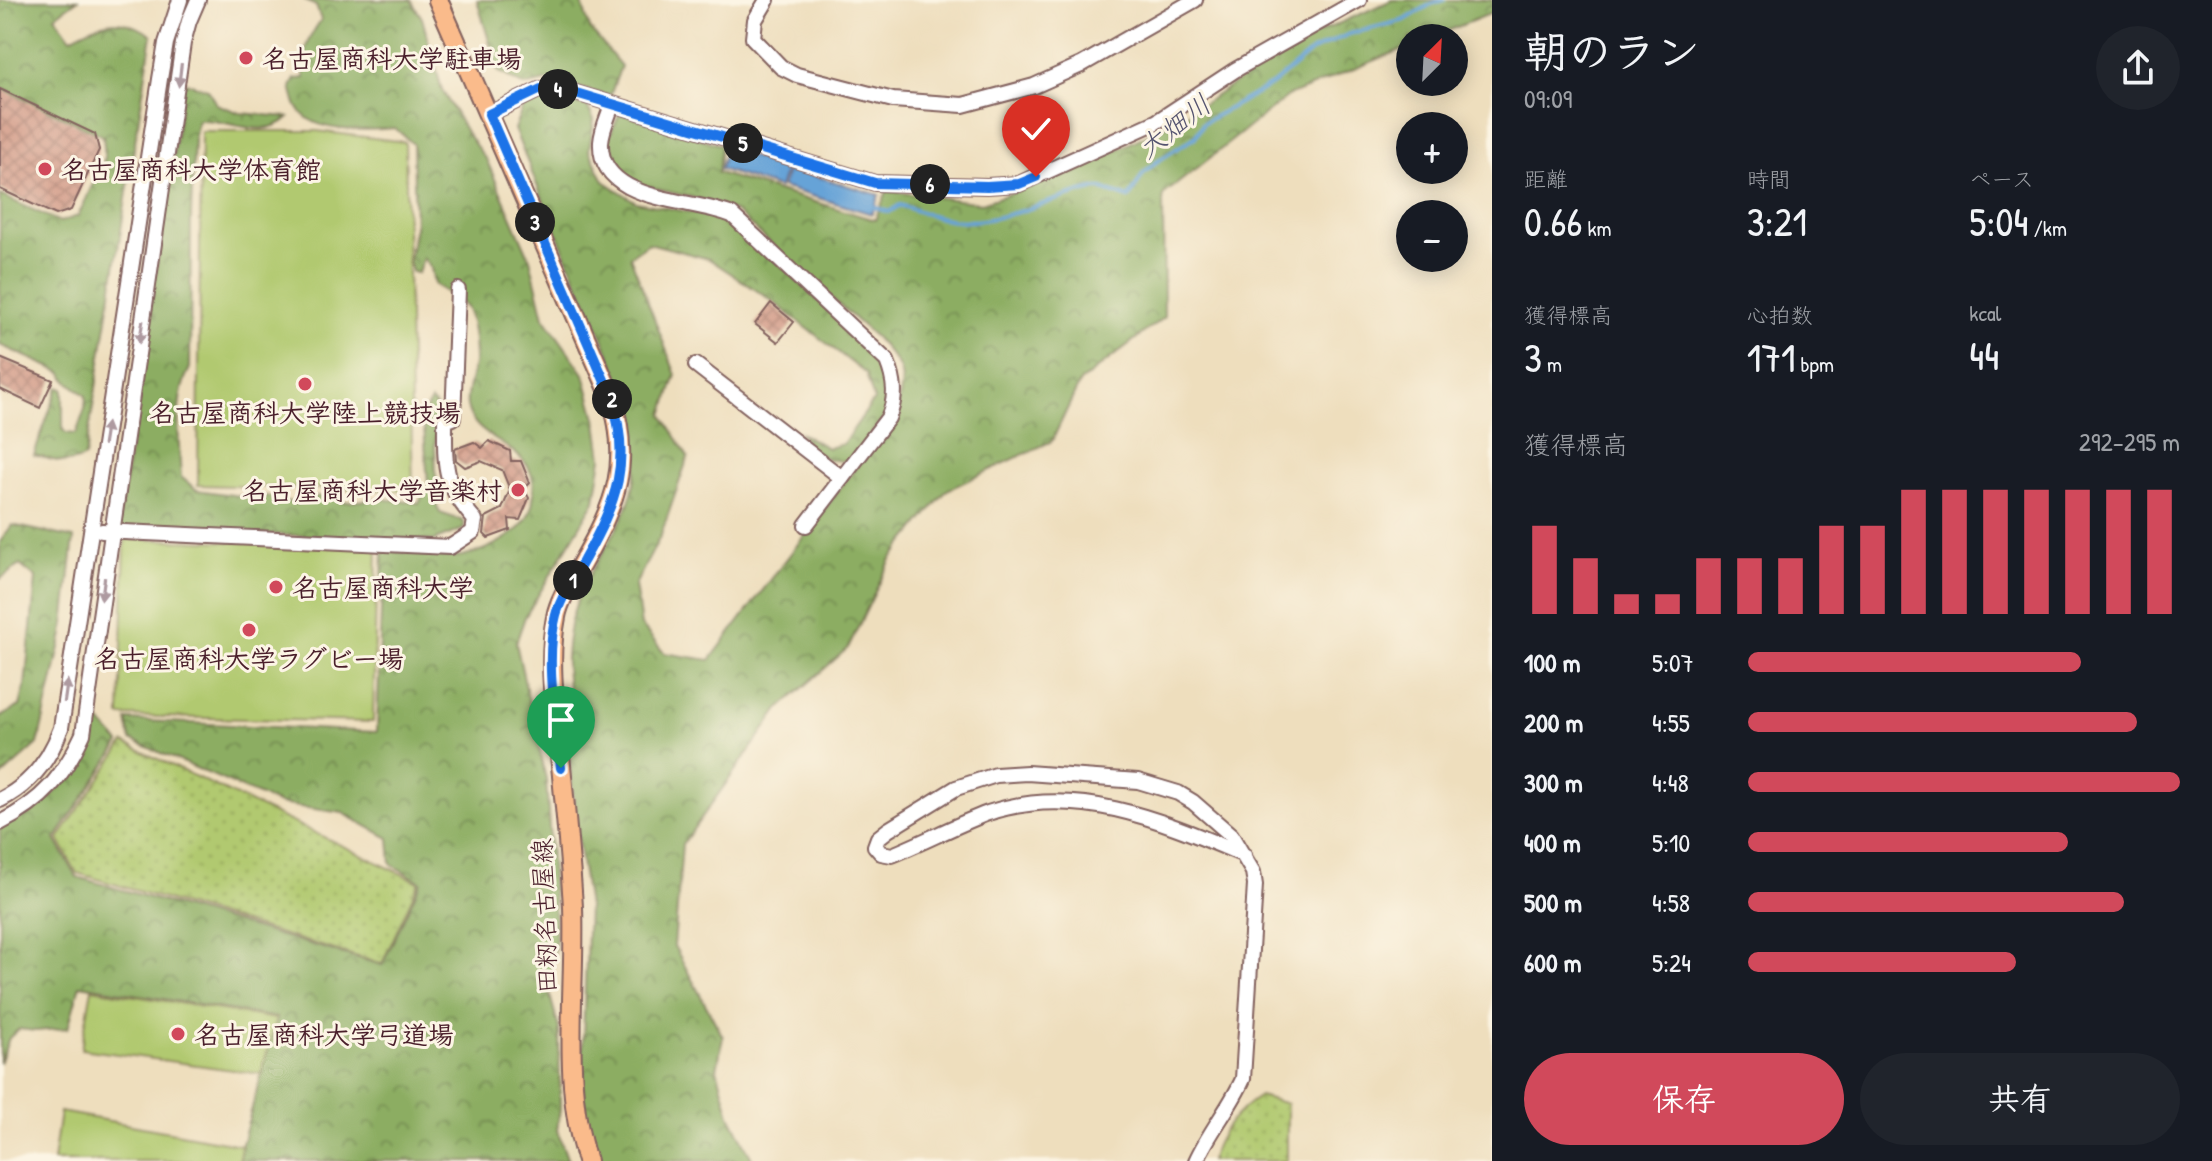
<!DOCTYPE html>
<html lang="ja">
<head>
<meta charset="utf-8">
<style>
	body { margin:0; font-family:"Patrick Hand","Klee One",sans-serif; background:#20242c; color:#f1f3f6; height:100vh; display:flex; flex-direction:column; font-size:30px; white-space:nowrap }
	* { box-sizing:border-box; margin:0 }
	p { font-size:26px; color:#9ea1a6 }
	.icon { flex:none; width:44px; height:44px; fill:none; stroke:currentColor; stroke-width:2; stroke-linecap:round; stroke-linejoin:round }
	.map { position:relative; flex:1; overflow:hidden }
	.details { display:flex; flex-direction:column; background:#171b24; width:720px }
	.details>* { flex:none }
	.needle { width:52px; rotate:24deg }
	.tools { position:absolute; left:1396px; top:24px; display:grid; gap:16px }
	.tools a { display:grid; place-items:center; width:72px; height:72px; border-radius:50%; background:#171b24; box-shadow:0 4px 20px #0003; font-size:40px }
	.pin { position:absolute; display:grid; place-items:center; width:68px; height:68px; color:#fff; margin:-82px -34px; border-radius:50% 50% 50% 0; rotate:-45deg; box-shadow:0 0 8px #0007 }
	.pin .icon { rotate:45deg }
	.km { position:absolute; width:40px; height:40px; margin:-20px; border-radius:50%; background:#222; color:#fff; font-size:22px; line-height:40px; text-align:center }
	.round { display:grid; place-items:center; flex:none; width:84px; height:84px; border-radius:42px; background:#20242c }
	.overview { display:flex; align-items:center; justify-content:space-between; height:136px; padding:0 32px }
	h1 { font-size:44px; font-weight:600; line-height:60px }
	.metrics { display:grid; grid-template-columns:repeat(3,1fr); gap:12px; height:136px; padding:8px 32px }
	.metrics div { display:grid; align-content:center }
	.metrics b { font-size:40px; font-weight:600 }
	.metrics small { font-size:22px; font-weight:400 }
	.metrics p { font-size:22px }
	.chart { height:224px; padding:16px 32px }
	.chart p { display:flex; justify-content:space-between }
	.chart svg { width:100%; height:144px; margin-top:8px; stroke:#d1495b; stroke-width:6 }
	.primary-button { display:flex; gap:16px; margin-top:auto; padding:16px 32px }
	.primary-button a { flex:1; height:92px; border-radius:48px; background:#d1495b; color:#fff; font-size:32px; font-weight:600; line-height:92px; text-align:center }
	.primary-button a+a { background:#20242c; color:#f1f3f6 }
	ul { padding:0 32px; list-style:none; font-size:26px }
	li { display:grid; grid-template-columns:128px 96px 1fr; align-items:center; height:60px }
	li i { height:20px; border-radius:10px; background:#d1495b }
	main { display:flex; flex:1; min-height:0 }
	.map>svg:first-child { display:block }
	.grass { fill:url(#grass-dots); stroke:#7e744d; stroke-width:2 }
	.forest { fill:url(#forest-crowns); stroke:#6b6646; stroke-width:2 }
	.garden { fill:#b1c96f; stroke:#7e744d; stroke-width:2 }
	.water { fill:#66a3d7; stroke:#586181; stroke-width:2 }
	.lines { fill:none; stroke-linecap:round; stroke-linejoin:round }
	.stream { stroke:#66a3d7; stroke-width:4 }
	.building { fill:url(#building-cross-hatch) }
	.minor-casing { stroke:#83625e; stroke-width:18 }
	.major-casing { stroke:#83625e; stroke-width:22 }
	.minor { stroke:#fff; stroke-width:14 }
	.major { stroke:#fabb8b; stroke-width:18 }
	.oneway { fill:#ae9aa0 }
	.route-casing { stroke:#fff; stroke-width:16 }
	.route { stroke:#1a73e8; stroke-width:10 }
	.poi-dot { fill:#d1495b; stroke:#fcf5e5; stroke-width:3 }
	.labels { text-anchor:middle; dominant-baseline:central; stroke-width:6; stroke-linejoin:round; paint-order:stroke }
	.poi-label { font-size:26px; font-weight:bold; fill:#4a1f2b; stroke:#fcf5e5; text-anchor:start }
	.street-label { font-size:26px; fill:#4a1f2b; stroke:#fcf5e5 }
	.water-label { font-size:28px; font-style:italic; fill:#555470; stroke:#fcf5e5 }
</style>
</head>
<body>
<main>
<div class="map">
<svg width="1492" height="1161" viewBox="0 0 1492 1161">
	<defs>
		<pattern id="grass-dots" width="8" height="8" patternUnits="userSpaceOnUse" patternTransform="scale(2)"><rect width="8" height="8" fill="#b1c96f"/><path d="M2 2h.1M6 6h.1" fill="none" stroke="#9aac60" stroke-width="1.8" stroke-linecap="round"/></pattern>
		<pattern id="forest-crowns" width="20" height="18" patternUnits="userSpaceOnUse" patternTransform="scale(2)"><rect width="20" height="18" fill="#8cad62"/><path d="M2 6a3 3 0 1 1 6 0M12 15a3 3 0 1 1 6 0" fill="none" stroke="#748c51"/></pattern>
		<pattern id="building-cross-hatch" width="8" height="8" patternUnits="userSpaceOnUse" patternTransform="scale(2)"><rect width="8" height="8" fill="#d19784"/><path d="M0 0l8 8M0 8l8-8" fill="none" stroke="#ac7b6c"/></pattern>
	</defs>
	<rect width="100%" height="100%" fill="#fcf5e5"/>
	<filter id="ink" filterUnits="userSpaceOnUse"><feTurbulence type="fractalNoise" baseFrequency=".0125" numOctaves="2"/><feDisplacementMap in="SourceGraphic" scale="16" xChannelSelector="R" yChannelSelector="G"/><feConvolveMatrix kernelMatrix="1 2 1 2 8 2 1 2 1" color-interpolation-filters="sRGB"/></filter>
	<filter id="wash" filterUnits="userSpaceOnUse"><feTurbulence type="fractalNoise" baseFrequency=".006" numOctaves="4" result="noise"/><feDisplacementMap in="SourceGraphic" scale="32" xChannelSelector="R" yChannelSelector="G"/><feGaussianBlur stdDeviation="1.8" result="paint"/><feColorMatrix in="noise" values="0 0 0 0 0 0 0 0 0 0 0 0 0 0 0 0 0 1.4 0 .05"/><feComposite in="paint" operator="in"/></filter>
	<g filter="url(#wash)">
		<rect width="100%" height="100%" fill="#eedebd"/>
		<g class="grass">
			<path d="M124,743L419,882L382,964L77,873L58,839Z"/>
			<path d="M1260,1096L1287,1104V1161H1210C1218,1134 1236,1111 1260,1096Z"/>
		</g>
		<g class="forest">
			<path d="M0,0H77L55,16L71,38C103,20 119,15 152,35L85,457C68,467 51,459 34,455L58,387L63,389V430L66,433L76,434L85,409L86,396L66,380L63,373L0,345V195L60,222L78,216L105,158L103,136L0,87Z"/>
			<path d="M304,0H411L422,18L442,90L466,132L487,161L530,259L544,317L584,374L597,422L602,458L595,501L525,617L516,643L546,779L556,938L549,992L559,1028L560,1109L557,1130L568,1161H240L242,1144L277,1018L80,985L68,1028L36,1031L19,1029L9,1038L0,1063V828C13,821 28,815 40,807C70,784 81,748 93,714L120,743L55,839L77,877L382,965L421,882L391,864L389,838L343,813L279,804L131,740L127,720L377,732L383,550C403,552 442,559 462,556C480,553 508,540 521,526C536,511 538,480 526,464C509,441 473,436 467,406C465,392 472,378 474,364C476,352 473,314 464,305C456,297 443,291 434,284L431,268L423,258L418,273L412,272L409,261L415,225L413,144L395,128C369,130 318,135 300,111C295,105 293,95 291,87L295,79L305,78C299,56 308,38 321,20L316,6Z"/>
			<path d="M477,0H581L590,29L621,66L610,96L550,80L524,86L498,71Z"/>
			<path d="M1392,0H1492V13L1430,38H1410V46L1288,96L1163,195L1164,317L1080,382L1052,441L947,490L891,559L848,648L780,708L682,845L674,946L723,1037L717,1069L730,1115L753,1161H599L584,1114L582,1067L588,907L577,834L566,724C574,704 565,680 566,658C567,643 569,624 574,610C588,565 625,530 634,484C647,417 601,337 575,276C554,227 534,178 514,129L524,105L545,98L587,106L594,120L589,150L604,181L636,202L716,217L746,233L880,358L891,385L888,413L848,461C826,462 811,454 800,433L828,448L843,444L874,400L866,374L771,300L709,259L649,243L630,256L676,375L663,415L688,457L661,535L635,585L641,625L664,653L710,660L895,416C906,372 906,372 876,338L736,212L707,201L640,185L619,172L609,137L620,113L721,145L718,173L875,220L887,191L982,203L1066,175L1183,117L1302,40Z"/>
			<path d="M184,82L208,89L216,104L240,113L289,117C263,142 229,118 198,120L194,139L191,214L190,368C173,398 179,443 181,477L197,490L248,497L267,496L297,504L317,496L345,502L382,499L419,503L428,485L423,414L431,401L436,406L438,419L435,445L437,507L440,513L464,521V529L433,541L118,528Z"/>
			<path d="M12,525L74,538L63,634L38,744L0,778V717L20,706L25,686L36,578L20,565L0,579V542Z"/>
		</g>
		<g class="garden">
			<path d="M201,131H317L405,142L413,491L198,485Z"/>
			<path d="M125,539L377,545L373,722L120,716Z"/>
			<path d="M92,989L276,1019L261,1074L81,1049Z"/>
			<path d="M60,1112L241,1145L239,1161H53Z"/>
		</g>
		<g class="water">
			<path d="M726,149L786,167L779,188L720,169Z"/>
			<path d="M788,168L879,195L872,214L782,187Z"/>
		</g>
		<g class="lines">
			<path class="stream" d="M873,207L889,212L900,205C921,212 944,221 967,221C1002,222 1056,197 1094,189H1102L1129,198L1143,174L1156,162L1195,137L1203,123L1273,84L1312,51L1349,34L1405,20L1431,4L1444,0"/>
		</g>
		<g id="blocks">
			<g class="building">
				<path d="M0,89L95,134L99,150L71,210L56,215L0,189Z"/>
				<path d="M771,303L794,322L778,342L755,324Z"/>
				<path d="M0,358L53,380L40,408L0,389Z"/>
				<path d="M489,441L510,451L511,461H521L530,483L524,489L529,498L520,520L509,519L510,530L488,538L484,534L486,517L502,509L510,490L502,470L481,461L465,467L456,460L455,449L474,442L482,448Z"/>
			</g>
		</g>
	</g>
	<g filter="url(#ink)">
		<use href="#blocks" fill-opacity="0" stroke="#83625e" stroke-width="2"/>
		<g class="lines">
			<defs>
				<g id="minor">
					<path d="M767,0L755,20L753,38L781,67L797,75L893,100L963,105L1034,86L1081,65L1195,0"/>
					<path d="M612,105C608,117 602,129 601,142C598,203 692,198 732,215L887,361C895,381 897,398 888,418L806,525"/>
					<path d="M489,114L541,89L566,90L875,183L987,186L1019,184L1156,122L1235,70L1359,0"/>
					<path d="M696,365L842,478"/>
					<path d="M102,531L450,547L473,532L475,520C443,484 445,467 445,421L453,418L458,290"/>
					<path d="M0,800C30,785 50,759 61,728L160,79L166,43L180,0"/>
					<path d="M0,823C43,801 63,777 83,734L183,43L189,21L198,0"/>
					<path d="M1196,1161C1209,1132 1230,1108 1243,1079L1255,885L1253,872L1231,835L1193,802L1178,793L1138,781L1027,773L996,775L956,788L888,830L878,838L875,846L881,853L892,855C924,842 956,825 988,813C1077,783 1163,821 1244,855"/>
				</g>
				<path id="major" d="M438,0L611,396C632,464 616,503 582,563C573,579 559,599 556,617C548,658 554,702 559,744C564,798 570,853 573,907C576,991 561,1080 587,1161"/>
			</defs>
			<use href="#minor" class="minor-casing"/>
			<use href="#major" class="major-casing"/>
			<use href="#minor" class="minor"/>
			<use href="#major" class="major"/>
		</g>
		<defs><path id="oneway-solid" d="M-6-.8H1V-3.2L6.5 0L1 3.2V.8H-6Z" transform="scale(2)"/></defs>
		<g class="oneway">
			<use href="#oneway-solid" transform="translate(180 75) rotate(97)"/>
			<use href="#oneway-solid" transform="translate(141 332) rotate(99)"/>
			<use href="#oneway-solid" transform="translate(105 434) rotate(-81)"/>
			<use href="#oneway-solid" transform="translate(103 589) rotate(98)"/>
			<use href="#oneway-solid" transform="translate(66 691) rotate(-82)"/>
		</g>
	</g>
	<g class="lines" filter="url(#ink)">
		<defs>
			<path id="route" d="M561,768C556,722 544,660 556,615C561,596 575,577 584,560C617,501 632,462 611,396L489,114L541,89L566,90L875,183L987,186L1019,184L1036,177"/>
		</defs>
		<use href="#route" class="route-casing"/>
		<use href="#route" class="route"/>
	</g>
	<g class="poi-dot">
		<circle cx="246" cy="58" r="8"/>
		<circle cx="45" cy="169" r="8"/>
		<circle cx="305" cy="384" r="8"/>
		<circle cx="518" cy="490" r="8"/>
		<circle cx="276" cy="587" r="8"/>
		<circle cx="249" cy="630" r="8"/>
		<circle cx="178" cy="1034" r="8"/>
	</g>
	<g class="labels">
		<g class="poi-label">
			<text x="262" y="58">名古屋商科大学駐車場</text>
			<text x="61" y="169">名古屋商科大学体育館</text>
			<text x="305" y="412" text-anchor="middle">名古屋商科大学陸上競技場</text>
			<text x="502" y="490" text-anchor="end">名古屋商科大学音楽村</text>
			<text x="292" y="587">名古屋商科大学</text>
			<text x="249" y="658" text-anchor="middle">名古屋商科大学ラグビー場</text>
			<text x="194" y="1034">名古屋商科大学弓道場</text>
		</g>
		<g class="street-label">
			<text transform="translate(544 916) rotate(-92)">田籾名古屋線</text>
		</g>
		<g class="water-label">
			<text transform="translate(1174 126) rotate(-38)">大畑川</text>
		</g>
	</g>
</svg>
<div class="tools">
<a><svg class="needle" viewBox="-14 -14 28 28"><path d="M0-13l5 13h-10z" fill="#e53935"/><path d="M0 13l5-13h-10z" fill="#9ea1a6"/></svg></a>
<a>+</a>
<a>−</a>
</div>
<div class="pin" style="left:561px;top:768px;background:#1e9e55"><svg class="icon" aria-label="arrive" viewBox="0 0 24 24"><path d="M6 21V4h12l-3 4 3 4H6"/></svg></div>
<div class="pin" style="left:1036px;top:177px;background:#d93025"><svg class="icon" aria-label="check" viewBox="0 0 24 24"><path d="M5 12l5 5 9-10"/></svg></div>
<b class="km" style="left:573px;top:580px">1</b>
<b class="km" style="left:612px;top:399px">2</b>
<b class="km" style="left:535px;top:222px">3</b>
<b class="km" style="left:558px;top:89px">4</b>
<b class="km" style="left:743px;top:143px">5</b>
<b class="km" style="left:930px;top:184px">6</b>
</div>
<section class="details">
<div class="overview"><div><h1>朝のラン</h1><p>09:09</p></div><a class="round"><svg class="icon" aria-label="share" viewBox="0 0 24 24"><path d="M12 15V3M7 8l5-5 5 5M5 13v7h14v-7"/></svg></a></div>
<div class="metrics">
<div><p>距離</p><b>0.66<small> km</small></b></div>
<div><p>時間</p><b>3:21</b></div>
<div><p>ペース</p><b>5:04<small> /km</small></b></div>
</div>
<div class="metrics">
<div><p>獲得標高</p><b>3<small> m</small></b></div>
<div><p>心拍数</p><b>171<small> bpm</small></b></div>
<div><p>kcal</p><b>44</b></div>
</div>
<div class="chart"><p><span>獲得標高</span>292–295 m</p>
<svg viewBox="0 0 160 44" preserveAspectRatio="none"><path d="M5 44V17M15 44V27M25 44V38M35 44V38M45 44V27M55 44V27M65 44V27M75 44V17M85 44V17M95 44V6M105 44V6M115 44V6M125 44V6M135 44V6M145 44V6M155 44V6"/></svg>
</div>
<ul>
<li><b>100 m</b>5:07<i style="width:77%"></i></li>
<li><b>200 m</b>4:55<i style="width:90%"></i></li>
<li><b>300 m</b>4:48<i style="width:100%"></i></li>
<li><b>400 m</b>5:10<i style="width:74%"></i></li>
<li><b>500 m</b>4:58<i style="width:87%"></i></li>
<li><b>600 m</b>5:24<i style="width:62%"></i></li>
</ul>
<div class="primary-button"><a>保存</a><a>共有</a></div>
</section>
</main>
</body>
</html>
